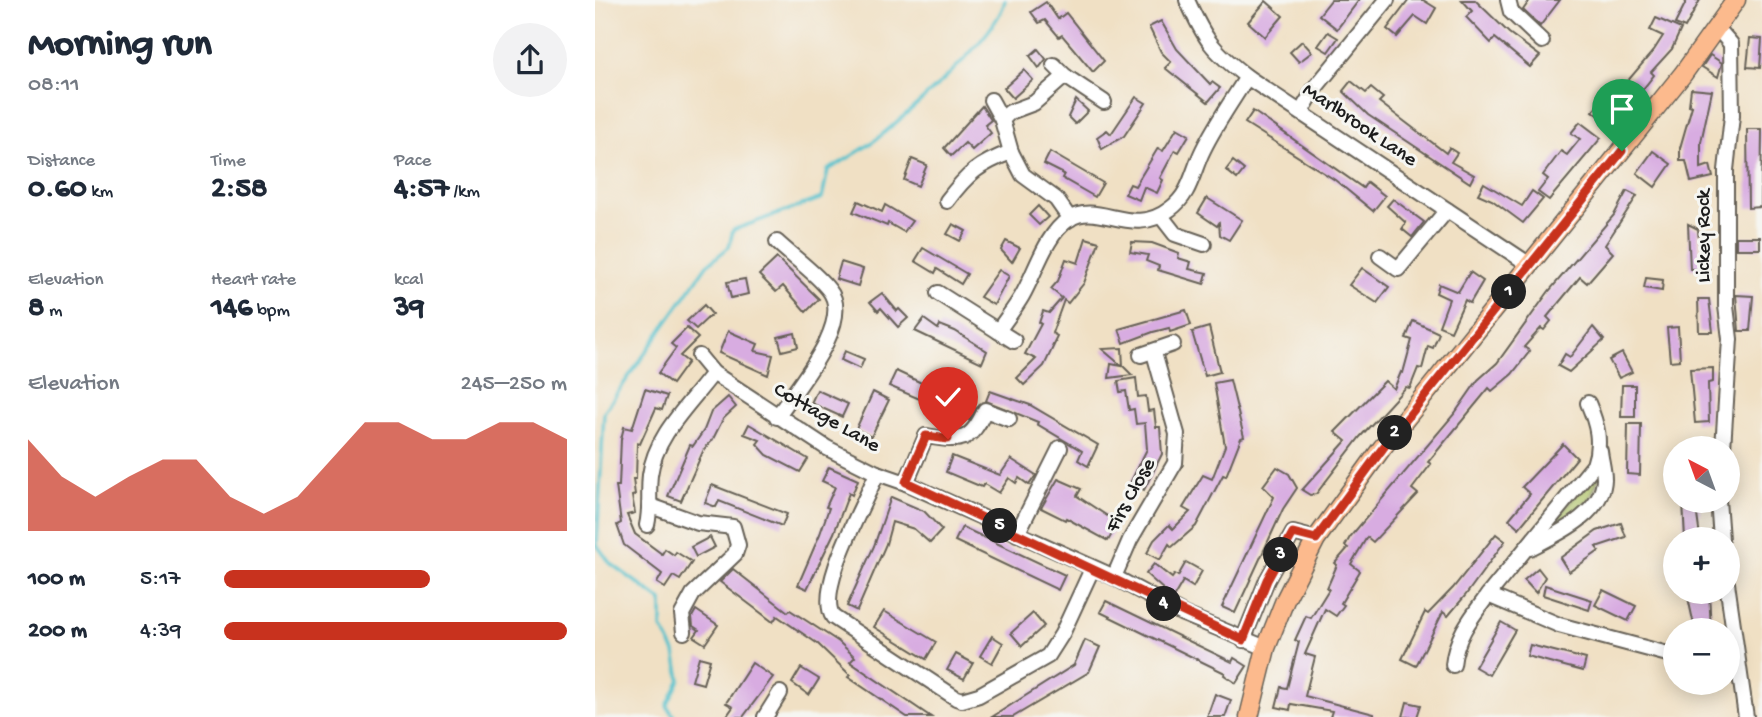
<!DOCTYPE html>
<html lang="en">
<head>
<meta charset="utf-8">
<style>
	body { margin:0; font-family:"Gochi Hand",sans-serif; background:#f2f2f3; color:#1f2937; height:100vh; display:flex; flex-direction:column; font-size:26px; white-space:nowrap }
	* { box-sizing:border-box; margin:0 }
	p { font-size:23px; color:#747a83 }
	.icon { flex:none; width:38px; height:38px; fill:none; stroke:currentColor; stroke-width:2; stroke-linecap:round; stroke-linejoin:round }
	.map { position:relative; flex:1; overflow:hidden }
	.drawer { display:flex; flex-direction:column; background:#fff; width:595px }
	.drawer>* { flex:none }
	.needle { width:46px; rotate:319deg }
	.fabs { position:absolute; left:1068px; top:436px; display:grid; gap:14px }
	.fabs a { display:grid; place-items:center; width:77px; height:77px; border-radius:50%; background:#fff; box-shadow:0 4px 18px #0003; font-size:35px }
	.pin { position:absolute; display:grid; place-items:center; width:60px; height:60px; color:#fff; margin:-72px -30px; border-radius:50% 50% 50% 0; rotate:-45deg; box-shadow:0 0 7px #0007 }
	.pin .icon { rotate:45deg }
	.km { position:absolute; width:35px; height:35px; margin:-18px; border-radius:50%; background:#222; color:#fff; font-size:19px; line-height:35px; text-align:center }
	.round { display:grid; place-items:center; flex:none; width:74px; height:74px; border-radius:37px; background:#f2f2f3 }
	.headline { display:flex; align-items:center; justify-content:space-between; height:119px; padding:0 28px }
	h1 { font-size:38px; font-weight:700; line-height:52px }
	.stats { display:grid; grid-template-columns:repeat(3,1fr); gap:10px; height:119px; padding:7px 28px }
	.stats div { display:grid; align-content:center }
	.stats b { font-size:30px; font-weight:700 }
	.stats small { font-size:19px; font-weight:400 }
	.stats p { font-size:19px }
	.chart { height:196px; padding:14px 28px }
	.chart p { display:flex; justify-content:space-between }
	.chart svg { width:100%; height:126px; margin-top:7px; fill:#c8321e; opacity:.7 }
	ul { padding:0 28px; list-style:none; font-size:23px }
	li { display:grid; grid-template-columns:112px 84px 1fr; align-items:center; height:52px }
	li i { height:18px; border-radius:9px; background:#c8321e }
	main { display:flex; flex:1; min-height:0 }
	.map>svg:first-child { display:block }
	.grass { fill:url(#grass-dots); stroke:#667042; stroke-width:2 }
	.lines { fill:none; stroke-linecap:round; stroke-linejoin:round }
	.stream { stroke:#54c1cc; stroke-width:3.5 }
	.building { fill:#d8ace1 }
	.minor-casing { stroke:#666157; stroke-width:18 }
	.major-casing { stroke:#666157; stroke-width:21 }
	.minor { stroke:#fff; stroke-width:14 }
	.major { stroke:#fcba8d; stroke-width:18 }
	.route-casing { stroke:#fff; stroke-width:14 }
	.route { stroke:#c8321e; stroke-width:9 }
	.labels { text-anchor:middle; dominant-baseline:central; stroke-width:6; stroke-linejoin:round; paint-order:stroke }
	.street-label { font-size:21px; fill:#1c1c1c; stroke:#f6f6f2 }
</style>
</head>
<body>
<main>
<section class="drawer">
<div class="headline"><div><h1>Morning run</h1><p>08:11</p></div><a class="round"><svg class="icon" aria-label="share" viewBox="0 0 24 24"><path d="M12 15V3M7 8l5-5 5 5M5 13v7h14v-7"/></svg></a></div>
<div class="stats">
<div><p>Distance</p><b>0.60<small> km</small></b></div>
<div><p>Time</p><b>2:58</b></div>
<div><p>Pace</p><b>4:57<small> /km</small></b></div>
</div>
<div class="stats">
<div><p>Elevation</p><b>8<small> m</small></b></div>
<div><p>Heart rate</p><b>146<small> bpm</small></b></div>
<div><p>kcal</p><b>39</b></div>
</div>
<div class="chart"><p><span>Elevation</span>245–250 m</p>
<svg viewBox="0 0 160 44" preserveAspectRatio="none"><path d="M0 44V12L10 25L20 32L30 25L40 19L50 19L60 32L70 38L80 32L90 19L100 6L110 6L120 12L130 12L140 6L150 6L160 12V44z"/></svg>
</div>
<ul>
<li><b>100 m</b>5:17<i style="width:60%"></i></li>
<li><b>200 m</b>4:39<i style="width:100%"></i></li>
</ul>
</section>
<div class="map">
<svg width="1167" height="717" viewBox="0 0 1167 717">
	<defs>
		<pattern id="grass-dots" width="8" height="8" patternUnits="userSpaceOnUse" patternTransform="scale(1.75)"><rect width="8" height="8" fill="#b0c367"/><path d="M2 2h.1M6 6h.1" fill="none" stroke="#97a759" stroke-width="1.8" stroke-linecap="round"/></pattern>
	</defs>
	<rect width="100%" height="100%" fill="#f6f6f2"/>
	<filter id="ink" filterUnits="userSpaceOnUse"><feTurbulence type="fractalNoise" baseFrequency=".0143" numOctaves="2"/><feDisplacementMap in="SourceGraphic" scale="14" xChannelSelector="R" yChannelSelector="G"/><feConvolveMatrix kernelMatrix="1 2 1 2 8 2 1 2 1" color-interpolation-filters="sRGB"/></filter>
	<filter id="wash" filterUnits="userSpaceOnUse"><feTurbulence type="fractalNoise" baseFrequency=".00686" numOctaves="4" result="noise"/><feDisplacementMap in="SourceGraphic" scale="28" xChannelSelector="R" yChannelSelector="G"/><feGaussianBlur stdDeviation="1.57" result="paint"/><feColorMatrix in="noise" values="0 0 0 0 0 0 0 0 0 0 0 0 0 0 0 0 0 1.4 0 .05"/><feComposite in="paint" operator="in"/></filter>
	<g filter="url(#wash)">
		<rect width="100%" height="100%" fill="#f0e0c4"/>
		<path class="grass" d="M998,473L1004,478L994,501L954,528Z"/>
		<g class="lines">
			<path class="stream" d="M80,717L72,706L85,679L80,652L67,628V601L15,563L2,545L9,412L112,265L134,247L138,230L227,198L233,170C250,160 268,150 283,138C314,112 403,37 410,0"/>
		</g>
		<g id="blocks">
			<g class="building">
				<path d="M736,0H764L742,29L724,15Z"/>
				<path d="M814,0H828L841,8L832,24L820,16L802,37L792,29Z"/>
				<path d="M867,0H880L914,33L945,56L935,67L900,38L896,43L871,17L877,11Z"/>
				<path d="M935,0H965L945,26L928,10Z"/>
				<path d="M1092,0H1105L1090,28L1080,24Z"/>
				<path d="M671,1L688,16L670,37L653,22Z"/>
				<path d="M451,2L463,19L471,13L509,61L498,72L467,35L464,37L450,20L444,23L436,12Z"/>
				<path d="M1061,18L1086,29L1077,49L1056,72L1059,75L1030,112L1025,108L1014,123L998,111L1008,99L1014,103L1059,50L1068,36L1055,30Z"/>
				<path d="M566,21L582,49L615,84L617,82L625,88L613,102L570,68L576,62L566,52L554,27Z"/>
				<path d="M733,32L743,38L733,52L723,46Z"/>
				<path d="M1155,38L1167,39L1165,68L1152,67Z"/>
				<path d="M707,41L717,52L704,62L695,52Z"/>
				<path d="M443,49L451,59L444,68L435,56Z"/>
				<path d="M1115,55L1127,63L1123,77L1107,67Z"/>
				<path d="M429,70L438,80L418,98L409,88Z"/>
				<path d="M756,81L771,93L776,88L788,98L784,102L851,153L854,148L862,153L856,162L879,175L875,183L773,115L748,91Z"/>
				<path d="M1096,89L1117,91L1106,142V168L1115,165L1118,177L1096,182L1091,161H1085V148L1097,106L1094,105Z"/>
				<path d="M541,97L551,103L529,136L507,149L502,137L512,130L516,134Z"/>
				<path d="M481,100L493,111L480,124L473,117Z"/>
				<path d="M387,106L396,120L390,125L396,133L377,150L370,143L356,156L349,148Z"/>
				<path d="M658,111L768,188L772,182L790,196L778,211L740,180L650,123Z"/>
				<path d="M985,122L1006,138L954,200L943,192L953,179L948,175L966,151L972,155L985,139L976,133Z"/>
				<path d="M582,128L594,135L584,152L580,150L565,178L568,180L562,193L549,187L544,200L530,194L535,184L540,186L563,148L568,151Z"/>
				<path d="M1152,129H1167L1166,207L1153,208Z"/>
				<path d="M1058,151L1076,164L1060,187L1042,173Z"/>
				<path d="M455,152L508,183L500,197L467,178L469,174L449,164Z"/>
				<path d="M317,159L332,165L323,186L309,180Z"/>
				<path d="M638,161L649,170L642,179L631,170Z"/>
				<path d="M889,183L927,206L937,191L948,199L928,223L897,200L883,194Z"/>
				<path d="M1032,191L1042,196L1010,245L1018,253L992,283L985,277L952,317L956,321L949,330L946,328L929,347L935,351L917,374L897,391L894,388L833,462L836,464L817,489L823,494L778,542L772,537L756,564L765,571L746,603L749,605L741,616L730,609L710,654L720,657L710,696L779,714V717H735L737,711L696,704L695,710L681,707L686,687L692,688L704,642L700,640L711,616L716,618L734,589L732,588L742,565L740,563L753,548L750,546L755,537L860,413L883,380L902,363L954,291L1019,215Z"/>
				<path d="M612,198L647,220L634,240L625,235L624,223L622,226L603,213Z"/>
				<path d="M798,199L829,222L817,237L807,229L811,223L792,206Z"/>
				<path d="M263,201L287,212L290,205L317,221L309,232L293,223L292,226L258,212Z"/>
				<path d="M443,206L453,217L444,225L434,215Z"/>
				<path d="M358,224L371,231L365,241L352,234Z"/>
				<path d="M1093,224L1103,229L1105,258H1113L1114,269H1095Z"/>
				<rect x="1141" y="237" width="24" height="12"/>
				<path d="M491,238L504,242L489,283L473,303L469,300L457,333L462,336L458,344L460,343L449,366L429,385L422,378L441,359L430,354L446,324L444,323L448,311L454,313L467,298L456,289L463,281L471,259L483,263Z"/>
				<path d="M411,241L425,248L417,262L406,250Z"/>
				<path d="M537,242L557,243L584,253L583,258L596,262L594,269L612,273L609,284L563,270L564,266L551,261L553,255L535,252Z"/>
				<path d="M328,248L372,274L366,284L342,269L340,273L320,261Z"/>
				<path d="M182,258L224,299L211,312L188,286L181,292L164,275Z"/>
				<path d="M246,262L268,269L263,286L241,279Z"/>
				<path d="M767,268L794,287L782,303L754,285Z"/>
				<path d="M404,270L414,276L399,305L385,297Z"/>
				<path d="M875,272L888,281L875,303L870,300L856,331L844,326L854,299L841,293L844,284L863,292Z"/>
				<path d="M1051,278L1068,280L1067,291L1049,288Z"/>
				<path d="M150,279L153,294L136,298L132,282Z"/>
				<path d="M287,293L302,311L304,309L313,318L303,327L286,308L283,311L275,302Z"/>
				<path d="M1141,295L1158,296L1155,331H1144Z"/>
				<path d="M1103,299H1114L1118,332H1104Z"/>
				<path d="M109,305L117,314L101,329L92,321Z"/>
				<path d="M591,310L596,325L575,332L574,328L558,332L529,343L524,329Z"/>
				<path d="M329,319L343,329L345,325L360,331L392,351L387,363L320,331Z"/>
				<path d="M818,321L844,333L838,348L833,346L827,369L823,368L815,388L811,387L765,437L721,494L715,495L707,490L751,441L740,432L790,381L799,389L806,372L808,373L817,340L811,338Z"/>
				<path d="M614,327L625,372L610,376L597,332Z"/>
				<path d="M998,327L1009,340L974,372L963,366L970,354L975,357Z"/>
				<path d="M1083,327L1085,360L1075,361L1072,328Z"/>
				<path d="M92,328L103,338L85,356L93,362L77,384L63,373L81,348L76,344Z"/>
				<path d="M133,331L163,344L160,351L178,355L173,375L124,353Z"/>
				<path d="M200,333L203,347L187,351L183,337Z"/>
				<path d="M527,348L528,366L537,375L514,378L516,364L527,366L507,349Z"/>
				<path d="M250,351L269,359L265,369L246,360Z"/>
				<path d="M1027,353L1037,372L1024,378L1014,360Z"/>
				<path d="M1118,368V382L1113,383L1114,422L1100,423L1095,369Z"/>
				<path d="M301,371L380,408L374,420L294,386Z"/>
				<path d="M541,378L543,397L551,396L553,411L559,410L561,427H565L567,454L549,490L535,483L552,449L550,423L541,424L539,409L534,410L531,391L525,392L523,381Z"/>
				<path d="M635,380L649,437L646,438L631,476L628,475L601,526L577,547L574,544L565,560L552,553L559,540L574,525L578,529L595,512L588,508L608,475L617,479L630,446L619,383Z"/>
				<path d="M1027,385H1040V417H1026Z"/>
				<path d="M50,389L72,396L67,410L61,408L45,444L42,443L41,479H38L40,495L37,496L40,513L32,515L40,534L67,554L70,549L79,555L81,552L97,562L85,580L78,576L70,588L62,583L67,574L29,545L22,525L26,523L21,486H24L26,439L29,427L37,429Z"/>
				<path d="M222,390L253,404L247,417L216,403Z"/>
				<path d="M395,391L435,405L503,445L493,466L483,460L487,451L442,424L443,422L391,401Z"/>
				<path d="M278,392L294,400L276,437L261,429Z"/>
				<path d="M133,397L141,407L128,419L117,441L109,449L86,501L73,496L95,445L98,446L109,430L116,412Z"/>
				<path d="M154,424L213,459L205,472L172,455L162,444L165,440L149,434Z"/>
				<path d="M1033,424H1046L1045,475L1032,474Z"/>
				<path d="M968,444L982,458L924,528L914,519L935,494L927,487Z"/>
				<path d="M357,456L405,475L416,459L441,475L434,485L424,478L421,483L414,478L404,493L389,484L387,487L351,472Z"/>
				<path d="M234,467L263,480L257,495L254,493L239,533L212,589L203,585L225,534L234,508L231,507L240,487L227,481Z"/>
				<path d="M682,467L694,474L702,488L688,509L640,613L627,607L679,497L668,486Z"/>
				<path d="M463,479L486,489L482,496L523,523L513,541L471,518L470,520L446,508Z"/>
				<path d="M117,485L192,514L187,526L124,501L121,507L110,503Z"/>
				<path d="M296,497L329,511L347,530L335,543L319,529L297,522L291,544L262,611L252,606L279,546Z"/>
				<path d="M1105,501V514L1102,515L1105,537L1090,539L1088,502Z"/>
				<path d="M1026,523L1031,537L1001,547L1004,551L974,572L965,558L1002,531Z"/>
				<path d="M367,527L470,575L463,590L360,541Z"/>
				<path d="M901,534L910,541L870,596L853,616L848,612L821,666L807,659L830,612L833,614L858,588Z"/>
				<path d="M115,537L120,547L101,557L96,547Z"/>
				<path d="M591,562L607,571L598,587L588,581L578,598L551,574L559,564L577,578L580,574L583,576Z"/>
				<path d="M943,568L950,577L941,593L929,580Z"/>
				<path d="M138,569L193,612L195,610L244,642L260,657L255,662L336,717H312L253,677L255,675L223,644L182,616L178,622L125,582Z"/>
				<path d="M950,585L997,600L994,610L948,595Z"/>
				<path d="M1008,590L1041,606L1033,621L1000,605Z"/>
				<path d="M1114,592L1116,630H1100L1092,593Z"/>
				<path d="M511,601L637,662L639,658L652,666L641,683L629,675L630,673L505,612Z"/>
				<path d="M101,610L123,625L110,644L99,637L104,630L98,626L97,617Z"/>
				<path d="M289,611L341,642L331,659L279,627Z"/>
				<path d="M438,613L449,626L427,646L416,633Z"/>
				<path d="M906,622L920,630L894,675L880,667Z"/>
				<path d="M397,636L408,643L397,663L385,656Z"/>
				<path d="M490,640L505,647L494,672L418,717H397L479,665Z"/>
				<path d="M935,645L991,659L988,671L932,656Z"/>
				<path d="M361,654L378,663L369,679L352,670Z"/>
				<path d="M104,657L115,660L108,684L97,681Z"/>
				<path d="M157,663L178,677L148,717H131L138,707L131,703Z"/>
				<path d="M206,668L224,679L214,695L197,683Z"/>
				<path d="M620,694L636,700L630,717H612Z"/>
				<path d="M812,702L826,705L822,717H808Z"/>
			</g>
		</g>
	</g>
	<g filter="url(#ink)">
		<use href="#blocks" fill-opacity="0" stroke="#666157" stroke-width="2"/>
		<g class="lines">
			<defs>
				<g id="minor">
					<path d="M592,0C610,40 617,50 652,77L935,265"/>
					<path d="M913,0L916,12L947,41"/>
					<path d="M1123,29L1136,44L1137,116L1131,170V306L1135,339L1128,448"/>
					<path d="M459,65L470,76"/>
					<path d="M396,100L407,120"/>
					<path d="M706,112L720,88L792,0"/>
					<path d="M416,152L407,120L415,112L439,103L470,76L509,102"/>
					<path d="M352,201C373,173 384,164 416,152L428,175L461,199L475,219"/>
					<path d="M566,216L580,234L609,244"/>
					<path d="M182,242C199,258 220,272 234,290C260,322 200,389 182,417"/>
					<path d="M785,256L803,269L852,210"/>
					<path d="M343,293L403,331C411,319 420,308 427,296C441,272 450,235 474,219C504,200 537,239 575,209C596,194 597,172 608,150C620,125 637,101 652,77"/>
					<path d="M403,331L419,341"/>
					<path d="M546,355L578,344"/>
					<path d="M104,356L118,373L232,448L282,473L311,483L519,577L588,614L671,648"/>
					<path d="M993,403C1002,424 1007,442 999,465L893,595L964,625L1080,656"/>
					<path d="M282,473C270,504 220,589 238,617L361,698L367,700L384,695L453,656L467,634L497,569"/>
					<path d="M311,483L331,436C365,441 375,444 390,410L414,419"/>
					<path d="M1123,500L1126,539"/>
					<path d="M56,506L103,523L138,527L143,545L140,554L98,594L87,614L89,632"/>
					<path d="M52,525C56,508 53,493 55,475C60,435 95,404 118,373"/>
					<path d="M422,534L465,448"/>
					<path d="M935,548C962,534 1008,514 1009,479C1009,470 1006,460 1005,451"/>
					<path d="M519,577L535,540L580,463L582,434L559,353"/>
					<path d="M1132,583L1151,717"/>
					<path d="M648,640L672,580L698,533L721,539"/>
					<path d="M858,665C861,636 876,618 893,595"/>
					<path d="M170,717L185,693"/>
				</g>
				<path id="major" d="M654,717L671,648L690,600L721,539L787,448L1088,74L1141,0"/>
			</defs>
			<use href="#minor" class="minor-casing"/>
			<use href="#major" class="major-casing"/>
			<use href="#minor" class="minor"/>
			<use href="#major" class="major"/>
		</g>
	</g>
	<g class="lines" filter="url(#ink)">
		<defs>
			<path id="route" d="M353,439L331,436L311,482L648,640L672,580L698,533L721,539L788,448L1027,151"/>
		</defs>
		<use href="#route" class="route-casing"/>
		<use href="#route" class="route"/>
	</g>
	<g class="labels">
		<g class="street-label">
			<text transform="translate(764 126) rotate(34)">Marlbrook Lane</text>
			<text transform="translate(1110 236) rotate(-90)">Lickey Rock</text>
			<text transform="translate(231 419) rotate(30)">Cottage Lane</text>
			<text transform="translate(537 496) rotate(-61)">Firs Close</text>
		</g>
	</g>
</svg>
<div class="fabs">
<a><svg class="needle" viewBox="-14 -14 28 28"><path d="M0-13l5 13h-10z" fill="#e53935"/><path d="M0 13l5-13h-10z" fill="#747a83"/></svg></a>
<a>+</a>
<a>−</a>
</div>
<div class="pin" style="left:1027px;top:151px;background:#1e9e55"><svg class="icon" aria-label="arrive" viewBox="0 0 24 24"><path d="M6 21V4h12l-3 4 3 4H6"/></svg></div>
<div class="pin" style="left:353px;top:439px;background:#d93025"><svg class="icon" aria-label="check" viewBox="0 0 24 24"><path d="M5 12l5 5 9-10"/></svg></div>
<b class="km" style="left:914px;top:292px">1</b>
<b class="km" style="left:800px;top:433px">2</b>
<b class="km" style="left:686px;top:555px">3</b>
<b class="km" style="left:569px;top:604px">4</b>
<b class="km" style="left:405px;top:526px">5</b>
</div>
</main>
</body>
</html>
